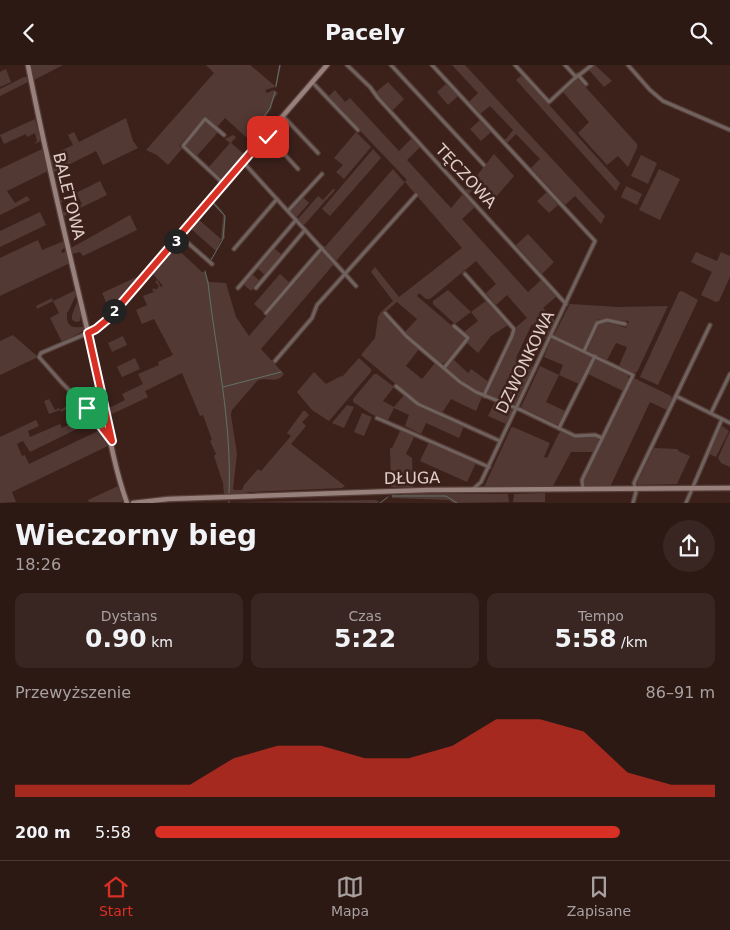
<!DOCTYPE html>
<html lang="pl">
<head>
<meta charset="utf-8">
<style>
	body { margin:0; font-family:"DejaVu Sans",sans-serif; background:#392622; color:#f1f3f6; height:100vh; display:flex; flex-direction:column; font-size:19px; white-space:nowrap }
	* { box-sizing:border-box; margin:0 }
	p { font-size:16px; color:#a7a0a0 }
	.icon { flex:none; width:28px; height:28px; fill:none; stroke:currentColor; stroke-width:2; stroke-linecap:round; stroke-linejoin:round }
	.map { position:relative; height:438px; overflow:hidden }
	.side { display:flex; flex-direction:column; background:#2d1914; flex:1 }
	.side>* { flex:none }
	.pin { position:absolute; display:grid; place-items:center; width:42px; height:42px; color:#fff; margin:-21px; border-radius:10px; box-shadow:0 2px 8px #0006 }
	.km { position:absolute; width:25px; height:25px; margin:-12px; border-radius:50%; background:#222; color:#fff; font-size:14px; line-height:25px; text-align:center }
	.round { display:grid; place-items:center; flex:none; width:52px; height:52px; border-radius:26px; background:#392622 }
	.overview { display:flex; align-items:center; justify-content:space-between; height:85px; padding:0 15px }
	h1 { font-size:28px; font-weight:800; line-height:38px }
	.stats { display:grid; grid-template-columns:repeat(3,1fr); gap:8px; height:85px; padding:5px 15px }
	.stats div { display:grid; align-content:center; border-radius:10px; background:#392622; text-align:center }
	.stats b { font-size:25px; font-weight:800 }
	.stats small { font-size:14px; font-weight:400 }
	.stats p { font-size:14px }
	.chart { height:140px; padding:10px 15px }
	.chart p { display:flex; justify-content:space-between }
	.chart svg { width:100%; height:90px; margin-top:5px; fill:#d93025; opacity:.7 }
	ul { padding:0 15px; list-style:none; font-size:16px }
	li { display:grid; grid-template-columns:80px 60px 1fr; align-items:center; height:38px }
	li i { height:12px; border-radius:6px; background:#d93025 }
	header { display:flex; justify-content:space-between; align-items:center; height:65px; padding:0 15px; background:#2d1914; font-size:22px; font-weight:800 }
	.tabs { display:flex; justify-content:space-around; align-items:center; height:70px; border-top:1px solid #483834; background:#2d1914; font-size:14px; color:#a7a0a0 }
	.tabs a { display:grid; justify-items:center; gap:2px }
	.tabs .current { color:#d93025 }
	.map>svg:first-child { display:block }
	.green { fill:#533934 }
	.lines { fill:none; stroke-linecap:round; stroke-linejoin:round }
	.stream { stroke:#5e726a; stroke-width:1 }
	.street-casing { stroke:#563d37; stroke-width:5.5 }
	.secondary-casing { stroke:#563d37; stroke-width:7 }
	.street { stroke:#70625e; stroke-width:3 }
	.secondary { stroke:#98817c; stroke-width:4.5 }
	.route-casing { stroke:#fff; stroke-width:10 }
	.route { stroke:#d93025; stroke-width:6 }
	.labels { text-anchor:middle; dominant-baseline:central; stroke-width:5; stroke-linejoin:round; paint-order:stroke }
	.street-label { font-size:16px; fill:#e0cec9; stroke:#3c211b }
</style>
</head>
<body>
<header><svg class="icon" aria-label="back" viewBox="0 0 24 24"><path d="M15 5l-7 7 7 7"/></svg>Pacely<svg class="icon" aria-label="search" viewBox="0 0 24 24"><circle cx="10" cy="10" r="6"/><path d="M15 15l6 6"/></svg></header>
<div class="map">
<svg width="730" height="438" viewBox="0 0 730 438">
	<rect width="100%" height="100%" fill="#3c211b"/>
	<g class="green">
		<path d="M31,0H63L34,15Z"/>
		<path d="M206,0H250L275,21L279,0H281L276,23L275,22L265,25L267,28L274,25L278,28L274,34L271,44L262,56L257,77L255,80L225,53L217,62L205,51L179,81L182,84L168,100L157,90L146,85L214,8Z"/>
		<path d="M452,0H465L605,151L601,159L575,131L565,140L531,103L540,94L516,69L508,77L507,80L502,74H506L513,65L490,41L480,49L469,37L478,28Z"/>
		<path d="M595,0L612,16L604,22L589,5Z"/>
		<path d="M6,4L11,17L0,22V7Z"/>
		<path d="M522,10L620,118L616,126L516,15Z"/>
		<path d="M24,12H27L28,17L0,31V24Z"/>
		<path d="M576,14L580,16L637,79V83L628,102L618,91L607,100L578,68L589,57L563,27Z"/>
		<path d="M388,17L404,34L392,46L376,27Z"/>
		<path d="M446,19L458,31L448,40L437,27Z"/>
		<path d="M335,25L345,37L350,33L399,86L412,73L420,82L407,95L451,143L462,130L468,133L475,142L462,154L528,227L542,214L557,231L543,243L555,256L546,274L532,259L516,293L533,302L515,339L513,340L488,330V327L517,264L516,262L527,253L507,230L496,240L486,228L496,219L476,196L430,234H426L419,228L417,231L465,272V275L444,298H441L404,268L417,254L397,237L383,249L419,284L406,301L422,314L435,298C450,311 464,324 482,332L476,346L451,334L442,348L416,336L361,290L375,273L378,252L381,247L393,236L371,207L375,202L399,232L462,183L405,117L335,197L324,183L393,104L404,117L407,115L328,32Z"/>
		<path d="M126,53L133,76L138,83L103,100L96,86L54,107L50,91L73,80L68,70L74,67L79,77Z"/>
		<path d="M35,54L41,76L34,79L37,76L35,68L27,72L26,69L4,79L0,70Z"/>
		<path d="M480,55L491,67L481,76L470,64Z"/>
		<path d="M205,57L218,67L196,92L184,81Z"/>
		<path d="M356,67L371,82L344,114L336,107L343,100L334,93Z"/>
		<path d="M233,70L236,72L231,78L245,90L223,116L208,103L230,78L225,74Z"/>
		<path d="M42,84L48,106L7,126L15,138L27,131L30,135L0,150V104Z"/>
		<path d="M373,84L381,93L330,151L322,144Z"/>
		<path d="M494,89L514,111L495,133L479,116L469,129L465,126Z"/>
		<path d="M641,90L657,98L648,119L631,111Z"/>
		<path d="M659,104L680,114L660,155L639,145Z"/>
		<path d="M100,116L107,130L64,151L62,146L65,147L82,139L77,129L60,138V136Z"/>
		<path d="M626,121L642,129L637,140L621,132Z"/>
		<path d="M333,124L335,125L305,159L302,160L298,154L318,131L323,135Z"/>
		<path d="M547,127L558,140L549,148L537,136Z"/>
		<path d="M303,132L309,138L296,153L290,146Z"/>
		<path d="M213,136C231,154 224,150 225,173L221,175L216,186L190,163L198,154L221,174L223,150L212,138Z"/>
		<path d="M40,147L46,160L0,182V166Z"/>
		<path d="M130,150L137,165L83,191L80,187L72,189L71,183Z"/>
		<path d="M528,169L554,197L542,209L516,180Z"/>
		<path d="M38,175L42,185L64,176L65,182L61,186L62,188L67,186L70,198L0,231V193Z"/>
		<path d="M174,181L202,207H205L209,217L226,218L236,252L249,271L322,186L334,199L261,284L284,309C276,320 267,311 257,316L232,345L231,350L237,389L233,424L235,425H242L244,420L258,404L261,406L291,371L287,368L303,346H305L309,350L302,357L306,361L291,379L345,421L342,423L248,427L245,429H224L223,418L214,391L216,389L210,376L212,375L203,350L200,351L182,308L145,326L148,332L110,350L107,344L125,335L122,329L143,319L138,309L159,300L158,297L173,290L154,254L142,259L136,245L147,240L143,231L154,227L152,225L154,223L156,225L159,221L155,217L157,215L161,222L163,221L151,207Z"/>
		<path d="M274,183L282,190L265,210L257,203Z"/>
		<path d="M696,187L717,196L721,187L730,191V212L719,236L716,237L701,230L712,207L691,197Z"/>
		<path d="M252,209L260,216L251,226L243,219Z"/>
		<path d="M280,209L290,218L264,248L254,239Z"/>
		<path d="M141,210L123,232L107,239L102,228Z"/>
		<path d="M76,225V230L68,247H66L67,248V255C70,264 76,262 84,262L85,265L62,277L50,253L59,248L53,236L37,244L36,241L52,233L53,236Z"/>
		<path d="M448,225L471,247L487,235L508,260L491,271L478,288L467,278L471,273L464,267L478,256L471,247L455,259L433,239V236Z"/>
		<path d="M682,226L698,235L658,320L640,312L679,227Z"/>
		<path d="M77,237L81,250L80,256L76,257L72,255V250Z"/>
		<path d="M570,239L618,242L668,241L637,307L634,308L619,301L627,282L616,278L607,295L588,286V284L599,260C609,255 617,260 626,263L629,256L598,254L584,282L581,283L554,270Z"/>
		<path d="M13,270L38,292L0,310V276Z"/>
		<path d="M123,271L127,280L112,287L108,278Z"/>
		<path d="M554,274L590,292L591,294L579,319L559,310L546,337L565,346L559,359H556L521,342L540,301L559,310L563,300L544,292L551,275Z"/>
		<path d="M135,293L140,304L122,312L117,302Z"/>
		<path d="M359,293L371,304V307L329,356L312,345L297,327L314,307L326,319L341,311L342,312Z"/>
		<path d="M453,294L468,308L471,304L489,317L485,326L481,327L469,322L447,304V301Z"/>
		<path d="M597,295L628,310V315L623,326L588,309L594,296Z"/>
		<path d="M374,309H377L394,322L383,336L394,342L404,330L416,340L464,361L459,373L426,358L421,369L405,361L409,350L394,343L388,355L373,350L353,337V334Z"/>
		<path d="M634,313L671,331L672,334L667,345L650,337L610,422L585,421L583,418Z"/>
		<path d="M49,334L55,345L59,343L60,345L71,339L73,344L70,345L69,343L61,347L60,345L49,349L44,336Z"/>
		<path d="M495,337L511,343L512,347L506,359L488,351Z"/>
		<path d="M347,340L354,342L344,363L332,358Z"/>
		<path d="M362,348L372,352L364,371L354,367Z"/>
		<path d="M36,355L39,361L28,366L30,372L60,359L62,363L74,357L79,363L30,387L23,376L17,379L22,391L25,390L29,399L100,365L102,368H103L110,380L12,427L16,437L0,438V372Z"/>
		<path d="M722,361L729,366L716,392L709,389Z"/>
		<path d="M513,362L550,378L544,392L547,393L559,368L562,366L576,373L595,372L598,374L599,377L594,387H571L553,421L484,422L511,363Z"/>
		<path d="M401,364L415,370L406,389L412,393L413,422H391L390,383H392Z"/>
		<path d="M730,366V402L721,398L718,393Z"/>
		<path d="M429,377L476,398L467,417L420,396Z"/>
		<path d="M654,383L677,384L680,387L690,391L677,419L638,420L637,418Z"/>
		<path d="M118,421L123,435L122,437H89L88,435Z"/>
		<path d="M404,428L508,429L509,437L453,438L449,435L392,433V430H402Z"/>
		<path d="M545,428V437H513L514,429Z"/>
		<path d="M374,435L379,436L378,438L232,437Z"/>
	</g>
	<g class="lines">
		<g class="stream">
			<path d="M276,21L280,0"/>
			<path d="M256,76L261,56L270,43L275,27"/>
			<path d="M211,195L223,174L225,151L212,137"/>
			<path d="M205,206L208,218C216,288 232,357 229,428"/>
			<path d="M223,322L281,307"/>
			<path d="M392,431H446L457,438"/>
			<path d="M229,437V438"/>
			<path d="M380,438L388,432"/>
		</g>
		<defs>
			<g id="street">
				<path d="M347,0L370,22L378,33L566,239"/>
				<path d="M391,0L484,100"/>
				<path d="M432,0L595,176L481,417L472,425"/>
				<path d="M515,0L549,37L574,14L592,0"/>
				<path d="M565,0L576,12"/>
				<path d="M628,0L650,25L663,36L730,65"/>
				<path d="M578,10L586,19"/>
				<path d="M312,17L358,65"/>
				<path d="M283,51L318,88"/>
				<path d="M224,70L205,54L183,81L224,119"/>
				<path d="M267,70L298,104"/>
				<path d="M244,98L356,221"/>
				<path d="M288,146L322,109"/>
				<path d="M180,171L212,199"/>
				<path d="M234,184L277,134"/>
				<path d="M465,209L514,264L512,271L485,328V331"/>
				<path d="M238,223L296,155"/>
				<path d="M256,223L305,165"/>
				<path d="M266,248L322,183"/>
				<path d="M385,248L406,271L460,317L476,327L521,345L575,371L595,370L602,373"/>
				<path d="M88,268L41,288L39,292L62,318L87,343L109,374"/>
				<path d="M551,271L633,310L582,415L583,424"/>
				<path d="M584,286L597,258L607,255L625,259"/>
				<path d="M275,296L312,253L317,240L416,130"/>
				<path d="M444,303L468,273L454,261"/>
				<path d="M396,321L418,339L500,376"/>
				<path d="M676,331L730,358"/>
				<path d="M711,348L730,309"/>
				<path d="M377,353L489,402"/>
				<path d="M559,363L595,291"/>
				<path d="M633,438L636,427L634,418L710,260"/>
				<path d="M686,438L722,354"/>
			</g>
			<g id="secondary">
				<path d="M28,0C47,98 71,195 94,293C105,341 110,391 127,438"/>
				<path d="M88,268L96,264L108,253L327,0"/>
				<path d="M133,438L168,434L428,425L730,423"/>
			</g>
		</defs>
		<use href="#street" class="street-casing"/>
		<use href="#secondary" class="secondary-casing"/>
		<use href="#street" class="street"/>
		<use href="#secondary" class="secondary"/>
	</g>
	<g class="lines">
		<defs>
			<path id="route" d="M87,343L112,376L88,268L96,264L108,254L266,70L268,72"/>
		</defs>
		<use href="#route" class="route-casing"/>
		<use href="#route" class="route"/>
	</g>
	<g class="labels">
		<g class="street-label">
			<text transform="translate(466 111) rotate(47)">TĘCZOWA</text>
			<text transform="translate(69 131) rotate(76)">BALETOWA</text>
			<text transform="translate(525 297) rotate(-64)">DZWONKOWA</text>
			<text transform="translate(412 413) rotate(-1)">DŁUGA</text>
		</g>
	</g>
</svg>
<div class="pin" style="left:87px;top:343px;background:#1e9e55"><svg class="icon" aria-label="arrive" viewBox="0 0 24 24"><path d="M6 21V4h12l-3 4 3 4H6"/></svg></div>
<div class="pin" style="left:268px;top:72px;background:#d93025"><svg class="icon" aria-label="check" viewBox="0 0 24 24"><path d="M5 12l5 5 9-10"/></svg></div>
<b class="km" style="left:114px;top:246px">2</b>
<b class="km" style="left:176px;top:176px">3</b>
</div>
<section class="side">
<div class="overview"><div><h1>Wieczorny bieg</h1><p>18:26</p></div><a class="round"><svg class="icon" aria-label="share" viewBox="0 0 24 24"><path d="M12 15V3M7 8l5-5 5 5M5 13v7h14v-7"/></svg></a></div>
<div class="stats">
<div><p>Dystans</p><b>0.90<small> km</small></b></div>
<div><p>Czas</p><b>5:22</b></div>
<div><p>Tempo</p><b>5:58<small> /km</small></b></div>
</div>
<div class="chart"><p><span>Przewyższenie</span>86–91 m</p>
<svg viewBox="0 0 160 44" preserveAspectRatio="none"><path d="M0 44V38L10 38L20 38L30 38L40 38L50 25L60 19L70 19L80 25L90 25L100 19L110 6L120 6L130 12L140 32L150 38L160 38V44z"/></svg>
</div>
<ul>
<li><b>200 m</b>5:58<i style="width:83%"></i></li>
</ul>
</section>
<nav class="tabs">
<a class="current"><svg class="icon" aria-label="home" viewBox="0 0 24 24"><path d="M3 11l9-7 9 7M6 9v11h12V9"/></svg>Start</a>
<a><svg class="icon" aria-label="map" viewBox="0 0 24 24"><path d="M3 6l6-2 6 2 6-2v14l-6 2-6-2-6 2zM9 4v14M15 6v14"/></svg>Mapa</a>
<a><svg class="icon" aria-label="saved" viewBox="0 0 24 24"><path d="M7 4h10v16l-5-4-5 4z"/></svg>Zapisane</a>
</nav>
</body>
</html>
